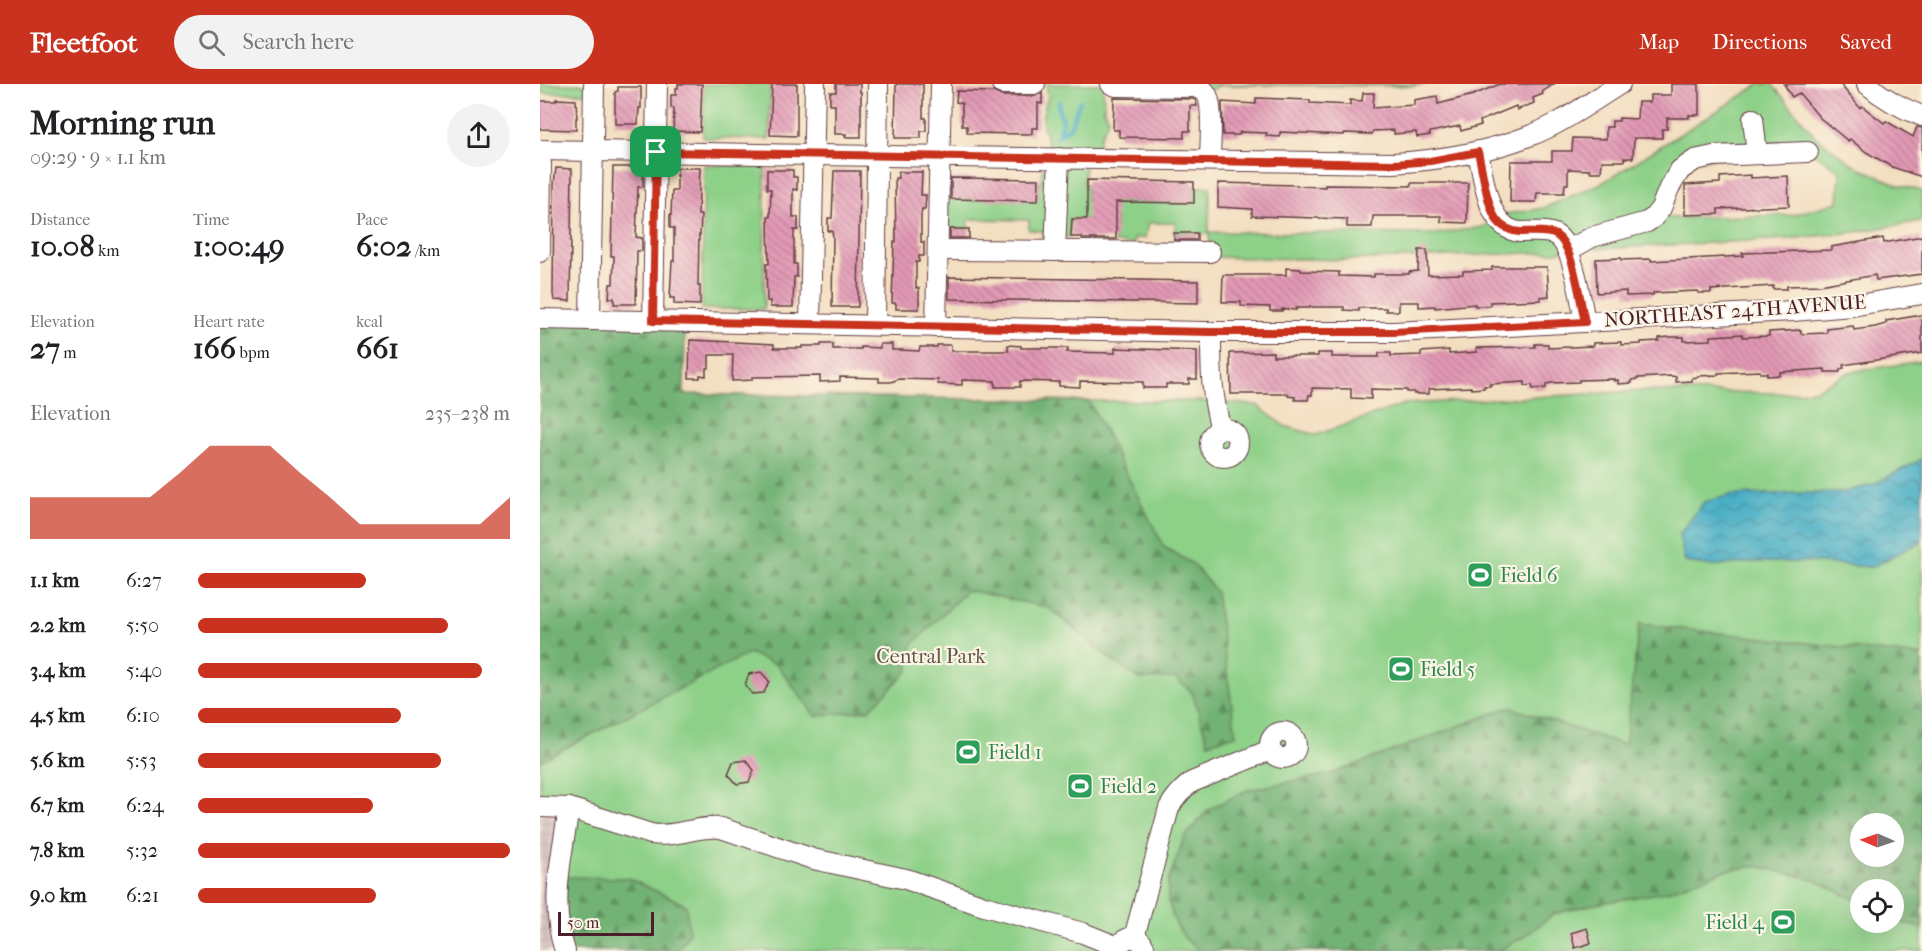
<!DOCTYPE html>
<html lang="en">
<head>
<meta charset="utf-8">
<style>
	body { margin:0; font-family:"IM FELL French Canon",serif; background:#f2f2f2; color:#202124; height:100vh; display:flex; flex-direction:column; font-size:22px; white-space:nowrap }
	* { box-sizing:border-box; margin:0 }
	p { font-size:20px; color:#757577 }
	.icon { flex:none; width:33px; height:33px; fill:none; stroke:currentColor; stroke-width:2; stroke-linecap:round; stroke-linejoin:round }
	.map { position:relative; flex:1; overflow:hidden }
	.sheet { display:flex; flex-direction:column; background:#fff; width:540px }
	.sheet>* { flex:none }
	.needle { width:39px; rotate:272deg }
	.controls { position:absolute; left:1310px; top:729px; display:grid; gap:12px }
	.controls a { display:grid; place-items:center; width:54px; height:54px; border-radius:50%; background:#fff; box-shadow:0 6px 24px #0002; font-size:30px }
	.scale { position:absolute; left:18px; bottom:15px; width:96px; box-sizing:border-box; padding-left:6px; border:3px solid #4a1f2b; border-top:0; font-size:16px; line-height:21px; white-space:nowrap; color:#4a1f2b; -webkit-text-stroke:4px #fcf5e5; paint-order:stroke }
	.pin { position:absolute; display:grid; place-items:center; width:51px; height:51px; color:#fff; margin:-26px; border-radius:12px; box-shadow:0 3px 9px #0006 }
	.round { display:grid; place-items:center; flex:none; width:63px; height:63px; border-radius:32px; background:#f2f2f2 }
	.overview { display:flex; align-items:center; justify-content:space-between; height:102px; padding:0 30px }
	h1 { font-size:33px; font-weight:700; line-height:45px }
	.metrics { display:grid; grid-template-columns:repeat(3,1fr); gap:9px; height:102px; padding:6px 30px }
	.metrics div { display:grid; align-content:center }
	.metrics b { font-size:30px; font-weight:700 }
	.metrics small { font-size:16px; font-weight:400 }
	.metrics p { font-size:16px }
	.chart { height:168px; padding:12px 30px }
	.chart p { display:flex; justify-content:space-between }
	.chart svg { width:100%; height:108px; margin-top:6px; fill:#c8321e; opacity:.7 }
	ul { padding:0 30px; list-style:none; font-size:20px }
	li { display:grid; grid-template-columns:96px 72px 1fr; align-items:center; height:45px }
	li i { height:15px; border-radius:8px; background:#c8321e }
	header { display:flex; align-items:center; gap:36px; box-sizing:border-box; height:84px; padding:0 30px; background:#c8321e; color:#fff }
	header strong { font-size:28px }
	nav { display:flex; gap:33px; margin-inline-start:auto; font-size:21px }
	.search { width:420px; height:54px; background:#f2f2f2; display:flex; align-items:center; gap:15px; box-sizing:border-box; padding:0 21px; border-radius:33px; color:#757577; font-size:22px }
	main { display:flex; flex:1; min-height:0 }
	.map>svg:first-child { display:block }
	.industrial { fill:url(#industrial-grid) }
	.green { fill:#8dd088; stroke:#6c785a; stroke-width:1.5; fill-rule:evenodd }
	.forest { fill:url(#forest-firs); stroke:#5e6850; stroke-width:1.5; fill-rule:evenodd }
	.water { fill:url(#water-waves); stroke:#486678; stroke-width:1.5 }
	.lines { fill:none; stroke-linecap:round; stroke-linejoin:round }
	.stream { stroke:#46aec5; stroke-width:4 }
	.building { fill:url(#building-back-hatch) }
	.minor-casing { stroke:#633c41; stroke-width:22 }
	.minor { stroke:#fff; stroke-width:20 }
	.route-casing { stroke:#fff; stroke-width:12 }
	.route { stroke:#c8321e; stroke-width:8 }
	.labels { text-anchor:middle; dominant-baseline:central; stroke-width:4.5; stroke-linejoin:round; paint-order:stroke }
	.street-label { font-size:20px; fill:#4a1f2b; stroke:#fcf5e5 }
	.leisure-label { font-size:20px; fill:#27864d; stroke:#fcf5e5; text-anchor:start }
	.park-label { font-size:20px; fill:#5e5447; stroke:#fcf5e5 }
</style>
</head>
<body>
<header>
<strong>Fleetfoot</strong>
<div class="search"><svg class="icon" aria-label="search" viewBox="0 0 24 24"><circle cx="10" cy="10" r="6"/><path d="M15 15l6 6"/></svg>Search here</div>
<nav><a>Map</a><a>Directions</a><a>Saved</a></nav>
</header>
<main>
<section class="sheet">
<div class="overview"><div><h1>Morning run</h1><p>09:29 · 9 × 1.1 km</p></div><a class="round"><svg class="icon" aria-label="share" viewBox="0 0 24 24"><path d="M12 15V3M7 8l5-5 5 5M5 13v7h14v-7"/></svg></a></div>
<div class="metrics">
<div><p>Distance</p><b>10.08<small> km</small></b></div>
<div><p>Time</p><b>1:00:49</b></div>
<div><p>Pace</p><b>6:02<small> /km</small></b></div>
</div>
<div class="metrics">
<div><p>Elevation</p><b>27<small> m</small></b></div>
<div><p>Heart rate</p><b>166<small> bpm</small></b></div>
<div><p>kcal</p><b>661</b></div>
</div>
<div class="chart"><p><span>Elevation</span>235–238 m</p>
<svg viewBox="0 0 160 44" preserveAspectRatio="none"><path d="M0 44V27L10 27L20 27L30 27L40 27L50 17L60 6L70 6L80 6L90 17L100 27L110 38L120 38L130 38L140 38L150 38L160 27V44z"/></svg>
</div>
<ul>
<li><b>1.1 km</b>6:27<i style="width:54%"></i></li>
<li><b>2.2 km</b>5:50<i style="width:80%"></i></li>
<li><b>3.4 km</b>5:40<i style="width:91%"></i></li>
<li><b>4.5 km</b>6:10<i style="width:65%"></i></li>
<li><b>5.6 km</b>5:53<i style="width:78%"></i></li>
<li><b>6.7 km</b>6:24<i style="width:56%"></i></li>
<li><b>7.8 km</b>5:32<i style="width:100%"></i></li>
<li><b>9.0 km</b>6:21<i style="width:57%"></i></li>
</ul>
</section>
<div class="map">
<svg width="1382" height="867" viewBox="0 0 1382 867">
	<defs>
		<pattern id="industrial-grid" width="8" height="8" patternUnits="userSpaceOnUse" patternTransform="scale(1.5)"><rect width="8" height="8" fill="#d2bfc0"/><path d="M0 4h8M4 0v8" fill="none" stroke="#b6a4a5"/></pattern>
		<pattern id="forest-firs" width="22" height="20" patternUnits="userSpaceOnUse" patternTransform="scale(1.5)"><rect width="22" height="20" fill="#72b274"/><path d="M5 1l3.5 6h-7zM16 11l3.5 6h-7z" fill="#60905f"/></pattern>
		<pattern id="water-waves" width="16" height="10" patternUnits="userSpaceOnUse" patternTransform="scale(1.5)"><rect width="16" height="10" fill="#46aec5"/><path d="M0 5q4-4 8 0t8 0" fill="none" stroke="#3c8da0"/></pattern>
		<pattern id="building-back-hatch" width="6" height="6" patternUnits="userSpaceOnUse" patternTransform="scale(1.5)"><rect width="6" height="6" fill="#e299b5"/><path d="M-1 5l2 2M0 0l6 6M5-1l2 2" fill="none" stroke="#b97c93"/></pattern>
	</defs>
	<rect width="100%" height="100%" fill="#fcf5e5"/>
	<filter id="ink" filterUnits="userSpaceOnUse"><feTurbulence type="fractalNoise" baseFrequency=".0167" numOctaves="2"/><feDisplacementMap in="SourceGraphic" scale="12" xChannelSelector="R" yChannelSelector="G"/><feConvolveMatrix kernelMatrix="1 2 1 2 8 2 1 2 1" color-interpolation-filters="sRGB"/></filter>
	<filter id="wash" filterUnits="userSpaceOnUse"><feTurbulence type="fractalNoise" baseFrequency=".008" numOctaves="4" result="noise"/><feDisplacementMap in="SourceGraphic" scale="24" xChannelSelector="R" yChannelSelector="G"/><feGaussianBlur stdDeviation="1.35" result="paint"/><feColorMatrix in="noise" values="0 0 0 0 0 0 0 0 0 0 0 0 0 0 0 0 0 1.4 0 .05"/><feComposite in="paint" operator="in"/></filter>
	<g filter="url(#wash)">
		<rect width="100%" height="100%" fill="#f3dec0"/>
		<path class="industrial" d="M0,723L29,724L25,867H0Z"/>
		<g class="green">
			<rect x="0" y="0" width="54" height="9"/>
			<path d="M164,0H230L229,55L163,54Z"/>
			<path d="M506,0H563L564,26L568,33L567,39L559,55V75H545L544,100L547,101V117L654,119V103H670L669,148L895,150L943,143L966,130L1004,124L1064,98L1220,0H1232L1276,53L1314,81L1355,100L1382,107V137L1316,148L1246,155L1055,165L1052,153L1038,161L1017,168L809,176L671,173L669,150L634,149L636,139H608L605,154H594V160L574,159L576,135H530L529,153L504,152L503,147L489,146V136L429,135V145H398L407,99H410V115L498,116V100H501L502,86L506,85L508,60L503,41V30L508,12ZM1269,66L1300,87L1298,118L1253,131L1136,134L1127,133L1121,124L1155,76Z"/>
			<path d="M662,0H887L873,2L681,1L666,8Z"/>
			<path d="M164,81L225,82L224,225H162Z"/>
			<path d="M0,235L144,310L549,317H658L717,321L744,342L776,351L865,320L1102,307L1248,309L1275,306L1309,288L1382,277V375L1332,401L1305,408L1192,411L1173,482L1211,478H1271L1332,483L1382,457V867H137L149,850L19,793L29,724H0ZM1320,740H1353V772H1320ZM1320,806H1353V838H1320Z"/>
		</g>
		<g class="forest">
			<path d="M0,235L145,238L144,310L549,317L624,463L653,480L676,508L696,651L668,659L652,608L635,594L600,595L571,576L509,524L427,506L372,561L368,587L329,626L275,632L237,581L209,569L0,677Z"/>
			<path d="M1099,540L1382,572V844L1353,837V806H1320V818L1275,796L1217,782L1183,787L1125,808L1050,821L1014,830L985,852L958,867H660L645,855L634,836L628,817V798L644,754L669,725L707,706L791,690L969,623L1085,661ZM1320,740H1353V772H1320Z"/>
			<path d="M19,793L88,794L146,821L149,850L137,867H25Z"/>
		</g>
		<path class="water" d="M1382,375V457L1332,483L1271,478H1211L1173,482L1145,478L1139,451L1164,418L1192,411L1305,408L1332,401Z"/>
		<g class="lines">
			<g class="stream">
				<path d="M518,52L523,35L519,28V18"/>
				<path d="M517,53L530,43L540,17"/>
			</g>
		</g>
		<g id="blocks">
			<g class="building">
				<path d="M138,0H162L160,48L133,47L134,24H131V11H136V4H138Z"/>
				<path d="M232,0H257V52L230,51Z"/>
				<path d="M296,0H320V8H321V53H305L306,50H295V21H290V8H296Z"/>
				<path d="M356,0H383V34H386V47H381V54H355Z"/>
				<path d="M960,0H1014L1002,8L1003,10L993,14L994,19L977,26L976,22L940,37L941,41L921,47L920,42L890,48V51L877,53L876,48L854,50V46L833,47L832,50L804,49V51L740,48V53L726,52L727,49L700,48L699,51H683L682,18L716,20V14L770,16V19L810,21V16L822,17L823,9H834L833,24L874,21V16L897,12L898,20L933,11Z"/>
				<path d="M1131,0H1159V31H1149V34H1127V45H1122V54H1094L1093,74H1084V77H1062L1061,88H1050V86L1028,85V100H1025L1024,109H997L996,118H970L971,77H1012V67H1032L1033,54L1066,55V43H1072V37H1079V34L1097,35L1098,18H1110V11H1131Z"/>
				<path d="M1244,0H1300L1320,24L1322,22L1344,39L1346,37L1373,53L1377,43L1382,44V93L1352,83L1326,68L1310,55L1308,57L1280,34L1259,9L1252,13Z"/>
				<path d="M78,3H101V24H99L98,40H75V8L78,7Z"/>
				<path d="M417,7L453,8L462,12H495L502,9V20L498,19V44H492V50L427,49V42H422V19L416,18Z"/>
				<path d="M574,14L652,15L656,16L657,22H650V47H644V54L579,53V46H573Z"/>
				<path d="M16,15L36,16L37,34H36V46L0,45V17H16Z"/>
				<path d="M73,83H99V90H103V103H98L96,153L102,154V167H97L96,220H74V214H69L70,200H73L74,172H71Z"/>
				<path d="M16,84L32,85L30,217L14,216L13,210L14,100Z"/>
				<path d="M137,84H160L158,131H161L160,151H159L158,202H160V221L134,220V214H130L132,177H134V144H130V131H131L132,107H137Z"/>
				<path d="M227,86H253V93H257V106L253,105V133H258V146H254V180H257V193H254L253,223H230V217H227L226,180H229L228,133H230L231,105H227Z"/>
				<path d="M294,87H320L318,223H292L293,153L292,147H288V134H292Z"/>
				<path d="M358,88H382L381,111H386L385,125H382L381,131V158H384V172H379V178H376V204H379V225H356V219H352L354,158H356L355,94H358Z"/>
				<path d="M1211,91V94L1248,92L1249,122L1178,125V130L1145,131V101L1180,99V93Z"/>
				<path d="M411,94L499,95L498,117L411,115Z"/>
				<path d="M547,96L654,98V119L576,118V155H542V153H531L532,135H547Z"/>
				<path d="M678,99L757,101V102L785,103V101L871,102V99H928L927,139L901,138V132H833L832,143H807V135L712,132V125L678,123Z"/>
				<rect x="410" y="145" width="19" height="9"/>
				<rect x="634" y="149" width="23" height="7"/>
				<path d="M1382,152V190L1336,196L1335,191L1280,201L1247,202V205H1233V202L1171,206V209H1158V207L1113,209V211L1086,212V207L1057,209L1056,175L1081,174V176L1111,175V177L1203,172L1202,169L1291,166V163L1343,154L1344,159Z"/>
				<path d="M879,166H887L888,191L923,190V187L952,186V183H1007L1009,212L1000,213L1001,216L950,218V222H935V220L895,224V222L879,223V218H859V227H846V224H819V227L804,226V223H770V224H756V226L742,225V227H730V223L701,222V218H682L683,191H746V184L761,185V187L799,188V192L834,193V190H869V188L878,187Z"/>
				<path d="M409,193L658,197V219L409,215Z"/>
				<path d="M1382,231V269L1303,281L1304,284L1300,285V288H1285V285L1240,288V291L1227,292V289H1220V287L1178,289V291L1158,292V293L1152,294V297L1136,298V293L1132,292L1098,294V295L1092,296V299L1078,300V296L1074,297V295L1039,296V298L1010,299L1006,301V304L993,305L992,301L985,302V298L950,300V302H944V304L931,305V303L889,305V310H874V308H867V306L831,305V315L811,314V305L772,304V311H769L768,316H755V313L748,312V310H691L690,269L733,268V272H778V269H792V273H839V269H851V272L881,271V268L909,266V270L937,268L936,264L995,263V260H1008V264L1053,262V259L1081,258V261L1101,260V258L1119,257V254L1130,253H1144V257L1171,256V252L1189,251L1202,250L1203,253L1229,252V248L1261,246V250L1287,249V245L1313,242L1314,246L1335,243L1346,240V237Z"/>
				<path d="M150,256L234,260V264H262V262H281V260H293V265H321V263L340,264V260H352V266H360L379,267L380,263H397V261H411V267H468V261L481,262V264H528L527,268L575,269V264L657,267V295H649V300H626V304H603V298L540,297V303L519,302V298L480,297V303H455V297L422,296V301L398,300V296L359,295L351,298H339V294L300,293V297L280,298V292L212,293V296L192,297L193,271H169V284H166V292L160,291V294H149Z"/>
				<path d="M221,588L229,597L224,609L212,610L205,601L209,590Z"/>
				<path d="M206,676L214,686L209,698L197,700L188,690L193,678Z"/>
				<path d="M1047,844L1051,859L1035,864L1031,849Z"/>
			</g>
		</g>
	</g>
	<g filter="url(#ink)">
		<use href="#blocks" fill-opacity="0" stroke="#633c41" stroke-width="1.5"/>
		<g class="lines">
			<defs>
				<g id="minor">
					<path d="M462,0H495"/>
					<path d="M571,0L576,2L653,3C658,4 663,5 666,9C674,20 670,61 670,76"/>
					<path d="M1327,0C1344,15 1361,24 1382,32"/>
					<path d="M1213,35L1217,70"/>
					<path d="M0,66L274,71L854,79C900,76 945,69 989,52C1021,40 1051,18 1080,0"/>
					<path d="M938,68C944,94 947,145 980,148C990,148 1007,146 1016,151C1034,162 1041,218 1045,238"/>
					<path d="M1027,165L1038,161L1052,153L1107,138L1113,134L1121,124L1129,104L1140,86L1155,76L1173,72L1268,68"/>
					<path d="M409,166L670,168"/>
					<path d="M515,167L519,74"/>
					<path d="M0,168L1,79"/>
					<path d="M0,235L665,248H854L1253,227L1312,222L1382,210"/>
					<path d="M50,236L54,0"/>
					<path d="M113,237L117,0"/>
					<path d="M270,240L275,0"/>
					<path d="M335,241L338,0"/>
					<path d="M396,243L401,0"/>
					<path d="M671,248C671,283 671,311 681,345"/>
					<circle cx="684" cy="359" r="14"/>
					<circle cx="743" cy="661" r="13"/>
					<path d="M0,723L29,724L111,750C136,754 157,741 181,744L273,775L366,795L444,822L543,849L578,863"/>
					<path d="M594,854L629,724C635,713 641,706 652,698L730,666"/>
					<path d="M583,857C593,850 603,855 605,867"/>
					<path d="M25,867C9,821 22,771 29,724"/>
				</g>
			</defs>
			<use href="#minor" class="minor-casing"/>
			<use href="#minor" class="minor"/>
		</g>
	</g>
	<g class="lines" filter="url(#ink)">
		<defs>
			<path id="route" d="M116,68L854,80L890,77L938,68C943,88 946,118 956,135C962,144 970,147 980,148C990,148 1007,146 1016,151C1034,162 1040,218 1045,238L854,248H671L113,237Z"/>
		</defs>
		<use href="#route" class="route-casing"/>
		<use href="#route" class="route"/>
	</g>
	<defs>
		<symbol id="stadium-square" viewBox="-11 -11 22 22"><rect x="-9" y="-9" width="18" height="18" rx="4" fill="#2e9e5b" stroke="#fcf5e5"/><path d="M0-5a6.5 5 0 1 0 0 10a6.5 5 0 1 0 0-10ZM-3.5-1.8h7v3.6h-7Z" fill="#fff"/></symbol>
	</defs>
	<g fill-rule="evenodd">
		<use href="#stadium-square" x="925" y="476" width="30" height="30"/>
		<use href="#stadium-square" x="846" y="570" width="30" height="30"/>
		<use href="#stadium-square" x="413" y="653" width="30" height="30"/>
		<use href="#stadium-square" x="525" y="687" width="30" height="30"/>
		<use href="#stadium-square" x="1228" y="823" width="30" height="30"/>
	</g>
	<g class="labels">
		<g class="street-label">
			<text transform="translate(1195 227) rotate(-4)">NORTHEAST 24TH AVENUE</text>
		</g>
		<g class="leisure-label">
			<text x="960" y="491">Field 6</text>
			<text x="880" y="585">Field 5</text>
			<text x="448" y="668">Field 1</text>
			<text x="560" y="702">Field 2</text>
			<text x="1224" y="838" text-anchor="end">Field 4</text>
		</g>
		<g class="park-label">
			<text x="391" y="572">Central Park</text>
		</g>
	</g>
</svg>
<div class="controls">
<a><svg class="needle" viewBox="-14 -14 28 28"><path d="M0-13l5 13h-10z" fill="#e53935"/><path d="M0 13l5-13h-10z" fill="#757577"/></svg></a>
<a><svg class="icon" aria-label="locate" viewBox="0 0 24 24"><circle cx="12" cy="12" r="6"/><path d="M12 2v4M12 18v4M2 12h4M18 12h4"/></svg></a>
</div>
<div class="scale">50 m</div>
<div class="pin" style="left:116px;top:68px;background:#1e9e55"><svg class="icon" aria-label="arrive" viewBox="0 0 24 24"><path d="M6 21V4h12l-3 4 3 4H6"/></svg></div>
</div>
</main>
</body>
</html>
